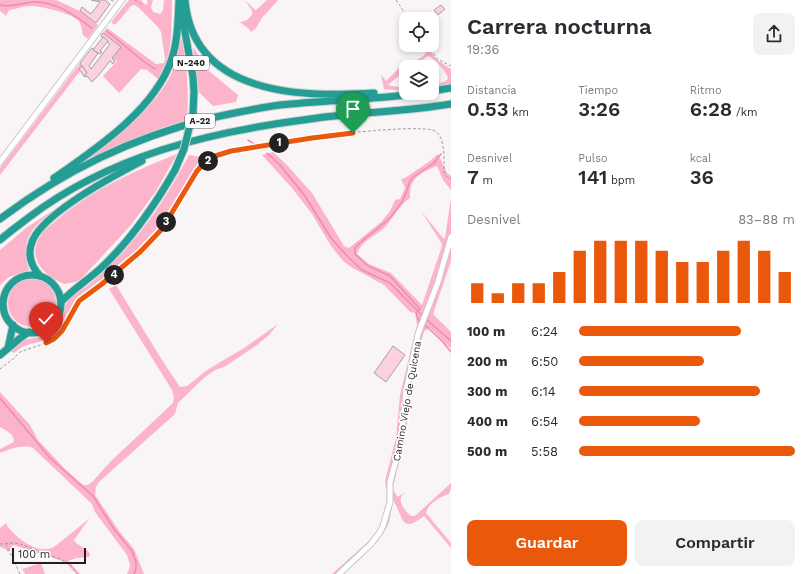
<!DOCTYPE html>
<html lang="es">
<head>
<meta charset="utf-8">
<style>
	body { margin:0; font-family:"Work Sans",sans-serif; background:#f2f2f3; color:#2b2b33; height:100vh; display:flex; flex-direction:column; font-size:15px; white-space:nowrap }
	* { box-sizing:border-box; margin:0 }
	p { font-size:13px; color:#7c7c81 }
	.icon { flex:none; width:22px; height:22px; fill:none; stroke:currentColor; stroke-width:2; stroke-linecap:round; stroke-linejoin:round }
	.map { position:relative; flex:1; overflow:hidden }
	.panel { display:flex; flex-direction:column; background:#fff; width:360px }
	.panel>* { flex:none }
	.tools { position:absolute; left:399px; top:12px; display:grid; gap:8px }
	.tools a { display:grid; place-items:center; width:40px; height:40px; border-radius:8px; background:#fff; box-shadow:0 2px 6px #0003; font-size:20px }
	.scale { position:absolute; left:12px; bottom:10px; width:74px; box-sizing:border-box; padding-left:4px; border:2px solid #201f1f; border-top:0; font-size:11px; line-height:14px; white-space:nowrap; color:#201f1f; -webkit-text-stroke:3px #fff; paint-order:stroke }
	.pin { position:absolute; display:grid; place-items:center; width:34px; height:34px; color:#fff; margin:-41px -17px; border-radius:50% 50% 50% 0; rotate:-45deg; box-shadow:0 0 4px #0007 }
	.pin .icon { rotate:45deg }
	.km { position:absolute; width:20px; height:20px; margin:-10px; border-radius:50%; background:#222; color:#fff; font-size:11px; line-height:20px; text-align:center }
	.round { display:grid; place-items:center; flex:none; width:42px; height:42px; border-radius:8px; background:#f2f2f3 }
	.summary { display:flex; align-items:center; justify-content:space-between; height:68px; padding:0 16px }
	h1 { font-size:22px; font-weight:600; line-height:30px }
	.metrics { display:grid; grid-template-columns:repeat(3,1fr); gap:6px; height:68px; padding:4px 16px }
	.metrics div { display:grid; align-content:center }
	.metrics b { font-size:20px; font-weight:600 }
	.metrics small { font-size:11px; font-weight:400 }
	.metrics p { font-size:11px }
	.chart { height:112px; padding:8px 16px }
	.chart p { display:flex; justify-content:space-between }
	.chart svg { width:100%; height:72px; margin-top:4px; stroke:#ea580c; stroke-width:6 }
	.primary-button { display:flex; gap:8px; margin-top:auto; padding:8px 16px }
	.primary-button a { flex:1; height:46px; border-radius:8px; background:#ea580c; color:#fff; font-size:16px; font-weight:600; line-height:46px; text-align:center }
	.primary-button a+a { background:#f2f2f3; color:#2b2b33 }
	ul { padding:0 16px; list-style:none; font-size:13px }
	li { display:grid; grid-template-columns:64px 48px 1fr; align-items:center; height:30px }
	li i { height:10px; border-radius:5px; background:#ea580c }
	main { display:flex; flex:1; min-height:0 }
	.map>svg:first-child { display:block }
	.green { fill:#fcb4cb }
	.lines { fill:none; stroke-linecap:round; stroke-linejoin:round }
	.stream { stroke:#ec8cae; stroke-width:1.5 }
	.building { fill:#fbd1de; stroke:#a5a2a3 }
	.minor-casing { stroke:#cac6c7; stroke-width:7 }
	.highway-casing { stroke:#d2d2d2; stroke-width:9 }
	.path { stroke:#a09d9e; stroke-width:1; stroke-dasharray:3 2; stroke-linecap:butt }
	.minor { stroke:#fff; stroke-width:5 }
	.highway { stroke:#249e94; stroke-width:7 }
	.highway-bridge-casing { stroke:#d2d2d2; stroke-width:9; stroke-linecap:butt }
	.highway-bridge { stroke:#249e94; stroke-width:7 }
	.route-casing { stroke:#fff; stroke-width:8 }
	.route { stroke:#ea580c; stroke-width:5 }
	.labels { text-anchor:middle; dominant-baseline:central; stroke-width:3.5; stroke-linejoin:round; paint-order:stroke }
	.shield { fill:#fff; stroke:#636262; stroke-width:1 }
	.shield-label { font-size:9px; font-weight:bold; fill:#201f1f }
	.street-label { font-size:10px; fill:#201f1f; stroke:#fff }
</style>
</head>
<body>
<main>
<div class="map">
<svg width="451" height="574" viewBox="0 0 451 574">
	<rect width="100%" height="100%" fill="#f9f5f6"/>
	<g class="green">
		<path d="M0,0H56L80,11L98,25L88,39L83,35C82,30 81,23 78,20C70,13 41,6 30,6C23,6 16,9 9,10L6,16L0,11Z"/>
		<path d="M129,0H141L146,5L148,2L146,0H153L151,7L153,12L160,14L163,10L164,0H172C171,29 174,53 158,79L147,70L141,69L119,93L103,76L117,61L112,58L121,47L103,33L107,28L156,64L164,63L165,59L161,32L158,27L138,7L134,5L131,6L116,24H113L111,22Z"/>
		<path d="M245,0L254,9L256,10L267,0H278L262,18L256,28L251,32L248,28L241,23H238L247,20L252,15V11Z"/>
		<path d="M181,36C187,64 189,91 187,120C150,131 116,147 81,163C111,141 158,106 172,72C177,60 179,48 181,36Z"/>
		<path d="M423,45H426L437,60L451,69V85L432,89V84L441,83L447,80L448,78C445,70 435,59 428,56L411,67H406V70L388,85L399,87H406V91L384,89L381,75L386,81L402,65L405,66L422,57L426,53L425,49Z"/>
		<path d="M193,47L209,71L238,95L236,102L213,106L199,92Z"/>
		<path d="M80,63L82,66L79,69L80,71L0,175V168Z"/>
		<path d="M273,152L287,165L312,193L344,246L349,248L381,222L390,211L395,200L400,199L405,188L401,179L405,178L430,161L438,154L447,173L451,176V190L443,180L437,166C429,169 417,174 413,182C410,186 410,192 410,198C399,205 393,219 384,228C374,237 361,241 357,254L369,264L391,273L422,305L441,249L442,244L421,211L443,238H445L451,198V261L433,314L451,332V349L430,328L424,331L411,384L412,390L410,396L405,443L397,470L393,488L395,493L398,497L405,492C403,494 401,496 401,498C399,504 407,513 411,516H415L451,483V488L449,494C440,497 428,503 426,513L451,543V548L424,516C400,535 404,517 393,500L389,523L384,532L378,541L343,574H332L371,539L378,530L382,521L386,504L387,493L385,481L396,438L400,395L417,325L415,313L410,312L384,285L351,267L343,261L331,246L312,214L292,188L262,155Z"/>
		<path d="M177,154L156,191L131,225L81,279L75,282L64,284C43,275 26,257 41,235C44,229 52,225 57,220C92,190 134,171 177,154Z"/>
		<path d="M189,155L200,157L195,170L168,217L133,254L89,291C66,302 71,321 56,334C48,341 37,342 27,345C22,346 18,350 14,353L11,351C15,347 19,341 25,340C36,337 47,338 55,328C62,320 63,307 70,298C75,293 82,290 87,286C95,280 103,272 110,265C144,233 167,196 189,155Z"/>
		<path d="M78,194C61,206 29,223 26,246C25,254 27,262 29,270L9,277L0,285V250L26,228Z"/>
		<circle cx="32" cy="303" r="24"/>
		<path d="M116,285L162,360L180,387L187,386L207,370L244,348L278,324L269,335L257,345L224,367L215,370L205,377L178,403L175,414L99,482L96,487L95,495L119,531L134,549L144,574H127L129,570L130,565L127,555L95,512L92,504L33,448C22,444 11,449 0,453V449L14,442C14,434 7,431 0,427V392L30,425L38,440L65,469L83,485H88L93,481L111,461L173,403L174,397L172,390L109,289Z"/>
		<path d="M89,519L74,540L75,542L88,551L90,554L89,557L77,558L68,561L80,574H76L68,565L62,561L13,545L8,552L5,549L0,547V528L7,523V526C18,539 37,555 54,547Z"/>
		<path d="M41,563L45,574H25L22,569Z"/>
	</g>
	<g class="lines">
		<g class="stream">
			<path d="M0,5C11,8 22,3 34,2C56,1 75,16 92,28"/>
			<path d="M107,31L143,61L155,69"/>
			<path d="M248,140L256,145"/>
			<path d="M267,153L280,165L305,196L331,238L348,257L362,270L390,283L422,315"/>
			<path d="M427,320L451,341"/>
			<path d="M419,321L416,313L420,309L390,276L368,266L355,254V248C366,235 382,228 393,214C398,208 403,201 406,193C408,188 408,183 412,178L434,163L441,154"/>
			<path d="M426,326L442,341L451,352"/>
			<path d="M0,398L50,458L93,496L114,529L132,551L136,562V568L134,574"/>
		</g>
	</g>
	<g class="building">
		<path d="M91,0H105L110,4L96,23L80,11L82,7L91,14L100,2Z"/>
		<path d="M441,5L445,9L438,15L434,10Z"/>
		<path d="M103,33L121,47L112,58L115,61L113,64L110,61L98,76L92,82L87,76L85,77L84,76L87,73L80,63L92,48L98,53L89,66L91,69L110,44L107,42L108,41L101,36Z"/>
		<path d="M103,37L108,41L100,51L102,52L100,54L93,50Z"/>
		<path d="M82,66L87,73L84,76L79,69Z"/>
		<path d="M393,346L405,355L386,382L374,373Z"/>
	</g>
	<g class="lines">
		<defs>
			<g id="minor">
				<path d="M0,162L122,0"/>
				<path d="M339,574L371,544L380,532L383,526L390,502V482L401,442L406,391L418,334L438,282L451,237"/>
			</g>
			<g id="highway">
				<path d="M185,0C193,95 301,98 374,93"/>
				<path d="M181,10L193,77L194,92L193,113"/>
				<path d="M432,91L451,88"/>
				<path d="M54,178C96,149 156,109 172,58C178,39 178,19 179,0"/>
				<path d="M0,219C65,170 132,138 211,118C234,113 257,108 280,105C327,100 374,100 421,93"/>
				<path d="M0,240C9,232 19,225 28,218C111,155 209,132 310,119C357,112 404,112 451,104"/>
				<circle cx="32" cy="304" r="29"/>
				<path d="M40,276C31,266 27,255 32,242C42,214 115,175 142,161"/>
				<path d="M61,302C73,289 88,280 101,268C131,240 155,205 175,170"/>
				<path d="M8,348L13,325"/>
				<path d="M0,355L19,339L29,332"/>
			</g>
		</defs>
		<use href="#minor" class="minor-casing"/>
		<use href="#highway" class="highway-casing"/>
		<g class="path">
			<path d="M111,0L115,2"/>
			<path d="M135,0L142,5"/>
			<path d="M396,0L409,19"/>
			<path d="M428,45L437,59L451,66"/>
			<path d="M0,369L13,359L20,352L46,343L54,339L62,331L79,301L103,284L141,252L162,229L197,171C202,165 208,159 216,156C239,145 416,121 435,131C446,137 444,163 444,174L447,177L451,179"/>
			<path d="M0,544L13,543L20,544L55,557L69,563L78,574"/>
			<path d="M6,544L20,574"/>
		</g>
		<use href="#minor" class="minor"/>
		<use href="#highway" class="highway"/>
		<defs>
			<path id="highway-bridge" d="M175,170L184,149L193,113"/>
		</defs>
		<use href="#highway-bridge" class="highway-bridge-casing"/>
		<use href="#highway-bridge" class="highway-bridge"/>
	</g>
	<g class="lines">
		<defs>
			<path id="route" d="M46,343L54,339L62,331L79,301L102,284L140,252L162,229L197,171L204,163L215,156L231,151L312,138L353,133"/>
		</defs>
		<use href="#route" class="route-casing"/>
		<use href="#route" class="route"/>
	</g>
	<g class="labels">
		<g class="shield">
			<rect x="173" y="56" width="36" height="14" rx="3"/>
			<rect x="185" y="114" width="30" height="14" rx="3"/>
		</g>
		<g class="shield-label">
			<text x="191" y="63">N-240</text>
			<text x="200" y="121">A-22</text>
		</g>
		<g class="street-label">
			<text transform="translate(407 401) rotate(-80)">Camino Viejo de Quicena</text>
		</g>
	</g>
</svg>
<div class="tools">
<a><svg class="icon" aria-label="locate" viewBox="0 0 24 24"><circle cx="12" cy="12" r="6"/><path d="M12 2v4M12 18v4M2 12h4M18 12h4"/></svg></a>
<a><svg class="icon" aria-label="layers" viewBox="0 0 24 24"><path d="M12 4l9 5-9 5-9-5zM3 14l9 5 9-5"/></svg></a>
</div>
<div class="scale">100 m</div>
<div class="pin" style="left:353px;top:133px;background:#1e9e55"><svg class="icon" aria-label="arrive" viewBox="0 0 24 24"><path d="M6 21V4h12l-3 4 3 4H6"/></svg></div>
<div class="pin" style="left:46px;top:343px;background:#d93025"><svg class="icon" aria-label="check" viewBox="0 0 24 24"><path d="M5 12l5 5 9-10"/></svg></div>
<b class="km" style="left:279px;top:143px">1</b>
<b class="km" style="left:208px;top:161px">2</b>
<b class="km" style="left:166px;top:222px">3</b>
<b class="km" style="left:114px;top:275px">4</b>
</div>
<section class="panel">
<div class="summary"><div><h1>Carrera nocturna</h1><p>19:36</p></div><a class="round"><svg class="icon" aria-label="share" viewBox="0 0 24 24"><path d="M12 15V3M7 8l5-5 5 5M5 13v7h14v-7"/></svg></a></div>
<div class="metrics">
<div><p>Distancia</p><b>0.53<small> km</small></b></div>
<div><p>Tiempo</p><b>3:26</b></div>
<div><p>Ritmo</p><b>6:28<small> /km</small></b></div>
</div>
<div class="metrics">
<div><p>Desnivel</p><b>7<small> m</small></b></div>
<div><p>Pulso</p><b>141<small> bpm</small></b></div>
<div><p>kcal</p><b>36</b></div>
</div>
<div class="chart"><p><span>Desnivel</span>83–88 m</p>
<svg viewBox="0 0 160 44" preserveAspectRatio="none"><path d="M5 44V32M15 44V38M25 44V32M35 44V32M45 44V25M55 44V12M65 44V6M75 44V6M85 44V6M95 44V12M105 44V19M115 44V19M125 44V12M135 44V6M145 44V12M155 44V25"/></svg>
</div>
<ul>
<li><b>100 m</b>6:24<i style="width:75%"></i></li>
<li><b>200 m</b>6:50<i style="width:58%"></i></li>
<li><b>300 m</b>6:14<i style="width:84%"></i></li>
<li><b>400 m</b>6:54<i style="width:56%"></i></li>
<li><b>500 m</b>5:58<i style="width:100%"></i></li>
</ul>
<div class="primary-button"><a>Guardar</a><a>Compartir</a></div>
</section>
</main>
</body>
</html>
